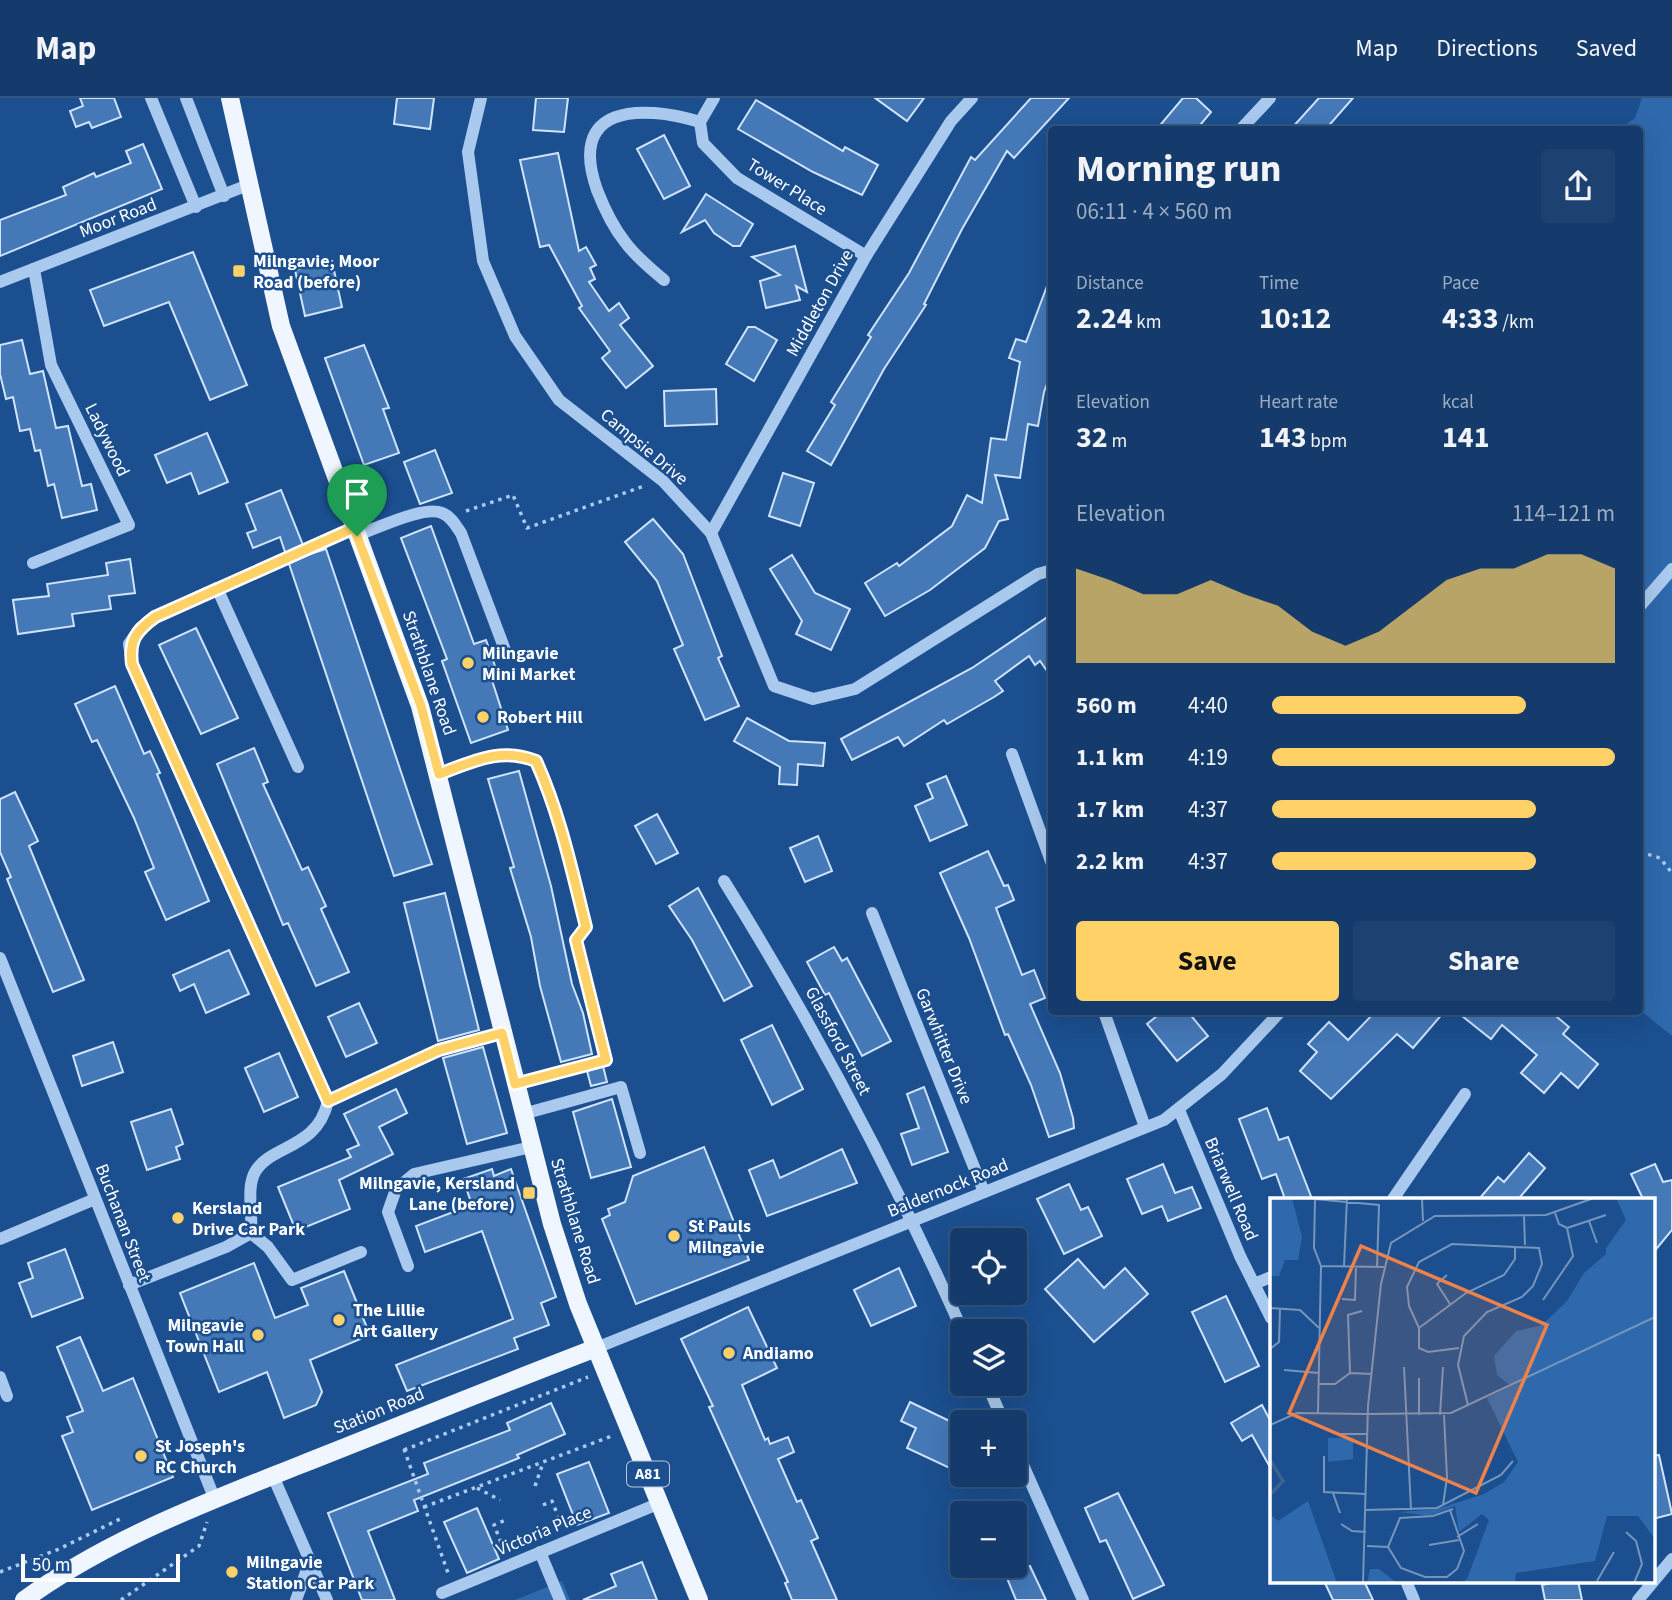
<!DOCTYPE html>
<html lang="en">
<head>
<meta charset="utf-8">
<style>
	body { margin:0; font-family:"Source Sans 3",sans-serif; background:#1d4271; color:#f1f3f6; height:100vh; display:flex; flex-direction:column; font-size:26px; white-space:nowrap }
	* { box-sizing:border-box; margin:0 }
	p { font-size:23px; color:#9dadc1 }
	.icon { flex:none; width:38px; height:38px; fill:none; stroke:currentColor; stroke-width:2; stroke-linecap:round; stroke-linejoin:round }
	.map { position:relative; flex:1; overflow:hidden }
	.sheet { position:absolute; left:1048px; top:28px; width:595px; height:889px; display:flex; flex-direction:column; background:#143b6b; border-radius:7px; box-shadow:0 7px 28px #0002,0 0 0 2px #33557e }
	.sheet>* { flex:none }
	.tools { position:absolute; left:950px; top:1130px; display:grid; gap:14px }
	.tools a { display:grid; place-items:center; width:77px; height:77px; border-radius:7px; background:#143b6b; box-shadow:0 7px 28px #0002,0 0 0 2px #33557e; font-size:35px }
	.scale { position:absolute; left:21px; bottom:18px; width:159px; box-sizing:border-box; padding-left:7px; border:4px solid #fff; border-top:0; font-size:19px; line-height:24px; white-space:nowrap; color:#fff; -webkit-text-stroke:5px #1b4f8f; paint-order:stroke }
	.pin { position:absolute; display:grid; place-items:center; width:60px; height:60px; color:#fff; margin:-72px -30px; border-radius:50% 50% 50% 0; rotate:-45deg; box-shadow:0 0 7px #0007 }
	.pin .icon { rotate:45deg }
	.round { display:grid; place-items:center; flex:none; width:74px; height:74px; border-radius:7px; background:#1d4271 }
	.headline { display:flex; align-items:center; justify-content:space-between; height:119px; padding:0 28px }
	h1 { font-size:38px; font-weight:700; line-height:52px }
	.figures { display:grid; grid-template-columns:repeat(3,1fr); gap:10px; height:119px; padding:7px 28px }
	.figures div { display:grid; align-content:center }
	.figures b { font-size:30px; font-weight:700 }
	.figures small { font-size:19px; font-weight:400 }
	.figures p { font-size:19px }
	.chart { height:196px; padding:14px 28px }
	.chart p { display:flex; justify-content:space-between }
	.chart svg { width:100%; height:126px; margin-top:7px; fill:#ffd166; opacity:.7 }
	.action { display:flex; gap:14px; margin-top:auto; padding:14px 28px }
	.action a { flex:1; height:80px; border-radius:7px; background:#ffd166; color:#111; font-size:28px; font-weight:700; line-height:80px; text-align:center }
	.action a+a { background:#1d4271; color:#f1f3f6 }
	ul { padding:0 28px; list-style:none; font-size:23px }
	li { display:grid; grid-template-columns:112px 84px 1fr; align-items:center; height:52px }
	li i { height:18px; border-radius:9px; background:#ffd166 }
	header { display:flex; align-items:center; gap:42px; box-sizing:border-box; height:98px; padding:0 35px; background:#143b6b; border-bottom:2px solid #33557e }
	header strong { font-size:33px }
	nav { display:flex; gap:38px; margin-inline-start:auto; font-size:24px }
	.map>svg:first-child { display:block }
	.green { fill:#2e69ad }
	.building { fill:#4478b7; stroke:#cfe3fa; stroke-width:2 }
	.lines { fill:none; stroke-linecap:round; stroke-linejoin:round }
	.path { stroke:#a9c9ee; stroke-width:3.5; stroke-dasharray:3.5 5; stroke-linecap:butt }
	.minor { stroke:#a9c9ee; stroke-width:12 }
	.major { stroke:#f0f6ff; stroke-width:18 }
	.route-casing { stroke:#fff; stroke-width:14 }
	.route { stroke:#ffd166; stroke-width:9 }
	.poi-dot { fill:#ffd166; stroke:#1b4f8f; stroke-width:2.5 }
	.labels { text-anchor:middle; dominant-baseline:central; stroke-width:5; stroke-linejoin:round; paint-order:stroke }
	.shield { fill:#1b4f8f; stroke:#bbcadd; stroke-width:2 }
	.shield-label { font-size:16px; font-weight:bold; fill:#fff }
	.street-label { font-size:18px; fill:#fff; stroke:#1b4f8f }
	.poi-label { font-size:18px; font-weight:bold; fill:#fff; stroke:#1b4f8f; text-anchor:start }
	.inset-river { fill:none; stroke:#3c6290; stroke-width:3.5 }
	.inset-road { fill:none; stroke:#7695bc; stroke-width:2 }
	.view { fill:#ee8249; fill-opacity:0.15; stroke:#ee8249; stroke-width:3.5 }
	.inset-edge { fill:none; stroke:#fff; stroke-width:3.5 }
</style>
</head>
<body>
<header>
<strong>Map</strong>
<nav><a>Map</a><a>Directions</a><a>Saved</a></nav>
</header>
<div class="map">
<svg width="1672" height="1502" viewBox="0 0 1672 1502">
	<rect width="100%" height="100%" fill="#1b4f8f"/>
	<g class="green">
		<path d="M1642,0H1672V938L1640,912V32H1618L1635,20Z"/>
		<path d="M562,1483L570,1502H515Z"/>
	</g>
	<g class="building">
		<path d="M80,0H114L121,19L92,30L89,24L76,29L70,13L83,8Z"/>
		<path d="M397,0H434L430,31L394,26Z"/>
		<path d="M536,0H568L564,34L533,32Z"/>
		<path d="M875,0H924L907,23Z"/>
		<path d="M1031,0H1069L1014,60L1007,53L962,131L924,206L926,207L884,271L831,367L807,353L835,307L831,304L871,239L868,237L909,175L971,59L975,62Z"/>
		<path d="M1183,0H1196L1211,14L1196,32H1156Z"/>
		<path d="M1319,0H1353L1325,32H1290Z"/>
		<path d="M756,2L843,53L845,49L878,67L862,97L813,74L738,31Z"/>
		<path d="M664,37L690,88L664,101L637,51Z"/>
		<path d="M143,46L162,91L0,158V122L66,97L63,89L94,75L96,79L131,65L126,53Z"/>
		<path d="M558,55L579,153L586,149L596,167L590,170L595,181L589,184L609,213L619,205L629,220L620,227L653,268L626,290L602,260L610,253L579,210L582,208L549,147L540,149L520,62Z"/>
		<path d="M706,96L753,126L740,148H733L714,135L705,122L682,134Z"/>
		<path d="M795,148L807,194L796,188L800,202L766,210L760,183L780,177L752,159Z"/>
		<path d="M193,154L247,287L210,302L169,204L104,228L90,192Z"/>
		<path d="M332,163L342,209L305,218L295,172Z"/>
		<path d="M1050,180L1052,273L1044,294L1038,328L1028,326L1020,380L995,377L1008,421L999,423L985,450L930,492L885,518L865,485L897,465L899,468L952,428L967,397L982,405L991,340L1006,342L1020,264L1009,260L1016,241L1026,244Z"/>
		<path d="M748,229H755L777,242L754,283L726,266Z"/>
		<path d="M22,242L30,276L43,273L56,330L68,328L82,388L91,386L97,412L62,420L54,386L48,388L40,352L35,353L30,331L20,333L13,299L6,301L0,276V247Z"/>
		<path d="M364,247L389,310L383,311L399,355L364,367L325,260Z"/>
		<path d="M716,291L717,326L665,328L664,293Z"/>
		<path d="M207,335L228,384L199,396L191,375L167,385L155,357Z"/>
		<path d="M435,352L452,395L420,406L404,364Z"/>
		<path d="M783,375L814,385L800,428L769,418Z"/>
		<path d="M281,392L307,457L326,451L432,766L394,778L280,439L253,450L247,435L256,432L246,406Z"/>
		<path d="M653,421L683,456L722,558L718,560L739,608L705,622L674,551L683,547L657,483L625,444Z"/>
		<path d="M431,428L474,546L486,542L495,568L488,570L508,632L471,645L442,563L447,561L401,440Z"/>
		<path d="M792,457L815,495L850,511L831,552L796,536L802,523L770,471Z"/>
		<path d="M130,461L135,495L109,498L111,511L72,516L74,528L18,536L13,502L49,498L47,486L108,477L106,465Z"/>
		<path d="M1052,516V580L1040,563L1035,567L1029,558L995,583L1003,593L994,599L947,626L944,622L904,648L898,639L852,662L841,641L972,570Z"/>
		<path d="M196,530L238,620L201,636L159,547Z"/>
		<path d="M115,588L144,656L150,653L160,675L157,676L209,803L166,822L145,774L154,770L134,720L97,642L92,644L75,606Z"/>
		<path d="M747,620L789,643L825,645L823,668L798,666L797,687L779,686L780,669L734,643Z"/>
		<path d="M254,650L268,684L263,686L302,772L308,769L326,808L321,811L349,874L316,888L288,825L283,827L217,666Z"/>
		<path d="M519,673L551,788L572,886L583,915L592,956L561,964L540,888L531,839L510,770L514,769L488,681Z"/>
		<path d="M946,678L967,727L930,743L915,708L933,700L927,686Z"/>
		<path d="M15,694L38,743L29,748L84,882L53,894L7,781L11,779L0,754V701Z"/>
		<path d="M657,716L678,755L656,766L635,728Z"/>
		<path d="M818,738L832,773L805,784L790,750Z"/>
		<path d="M988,753L1004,788L1008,787L1014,802L996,810L1022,877L1034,872L1045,900L1030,906L1060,975L1073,1020L1074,1030L1049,1039L1031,987L1008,936L1005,937L969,840L940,775Z"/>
		<path d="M698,790L752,888L724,903L692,842L669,808Z"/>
		<path d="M445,795L479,932L438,943L404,805Z"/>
		<path d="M834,849L842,863L847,860L891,943L862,958L829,895L825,897L807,864Z"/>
		<path d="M229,852L249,896L206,915L194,886L180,893L173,877Z"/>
		<path d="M359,905L377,945L346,959L328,919Z"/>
		<path d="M1162,914H1188L1208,938L1177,963L1147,926Z"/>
		<path d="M1375,914H1444L1413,950L1397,936L1331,1001L1300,973L1317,954L1308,946L1329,924L1348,942Z"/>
		<path d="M1457,914H1551L1569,929L1563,936L1598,966L1578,990L1561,975L1544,995L1521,975L1537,957L1502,927L1491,941Z"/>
		<path d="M772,927L803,991L772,1007L741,942Z"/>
		<path d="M113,944L123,974L82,988L73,958Z"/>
		<path d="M483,949L507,1035L467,1046L443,960Z"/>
		<path d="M279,955L298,999L264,1014L245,970Z"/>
		<path d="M603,968L607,984L591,988L587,973Z"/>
		<path d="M924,989L948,1054L912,1067L901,1036L919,1030L907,996Z"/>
		<path d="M396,991L407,1015L379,1029L393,1056L339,1082L350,1111L296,1133L278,1089L351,1059L347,1052L359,1047L344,1016Z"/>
		<path d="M612,1001L631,1069L591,1080L573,1014Z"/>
		<path d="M1267,1010L1279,1042L1288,1039L1312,1101H1285L1276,1076L1262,1081L1239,1021Z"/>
		<path d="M171,1011L183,1046L176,1049L180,1061L147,1072L131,1024Z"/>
		<path d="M704,1049L749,1162L636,1206L602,1121L610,1117L608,1111L625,1104L633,1078Z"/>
		<path d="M842,1051L857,1085L767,1118L749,1072L773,1062L780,1080Z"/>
		<path d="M1529,1055L1545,1070L1520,1099L1523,1101H1479L1498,1079L1504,1084Z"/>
		<path d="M1163,1066L1175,1095L1192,1089L1201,1110L1168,1123L1162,1108L1142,1116L1127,1081Z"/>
		<path d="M1655,1066L1663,1084L1672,1082V1132L1653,1155V1101H1643L1631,1076Z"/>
		<path d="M492,1071L494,1078L511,1071L556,1199L541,1205L549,1227L514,1240L518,1251L407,1293L396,1267L513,1221L482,1133L425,1154L416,1128L472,1107L463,1081Z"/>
		<path d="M1069,1086L1081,1112L1088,1109L1102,1138L1064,1156L1037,1101Z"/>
		<path d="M65,1151L83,1200L32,1219L19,1185L33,1180L28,1165Z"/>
		<path d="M1078,1161L1104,1190L1125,1170L1148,1196L1094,1244L1045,1191Z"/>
		<path d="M254,1165L275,1220L308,1207L301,1190L344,1173L370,1237L310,1262L322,1294L316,1307L284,1320L267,1274L219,1294L180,1195Z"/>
		<path d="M899,1170L916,1208L871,1228L854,1192Z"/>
		<path d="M1226,1198L1259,1268L1225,1284L1192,1214Z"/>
		<path d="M748,1209L777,1270L742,1287L765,1342L768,1340L770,1346L788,1339L794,1354L778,1361L797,1404L801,1402L818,1440L811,1443L837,1502H792L785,1485L788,1484L709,1309L713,1308L681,1241Z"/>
		<path d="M80,1239L103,1293L133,1280L173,1379L92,1412L62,1338L73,1334L67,1319L83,1313L57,1249Z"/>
		<path d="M910,1304L962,1329V1359L956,1373L907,1350L916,1330L901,1323Z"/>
		<path d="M551,1305L565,1336L517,1357L519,1360L414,1402L418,1413L368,1433L395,1502H362L328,1415L428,1376L424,1365L510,1332L507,1325Z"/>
		<path d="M1262,1307L1271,1324V1371L1252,1337L1242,1343L1231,1325Z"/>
		<path d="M1659,1357L1672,1416L1653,1421V1358Z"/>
		<path d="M589,1364L609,1415L577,1427L557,1376Z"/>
		<path d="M1118,1395L1164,1487L1133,1501L1106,1442L1100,1444L1085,1410Z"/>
		<path d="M477,1410L499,1461L467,1475L444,1424Z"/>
		<path d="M642,1464L657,1502H583L616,1488L611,1476Z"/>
		<path d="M1002,1468H1030L1046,1502H1016Z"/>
		<path d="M1324,1483H1364L1373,1502H1333Z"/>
		<path d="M1561,1483H1578L1582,1502H1545L1542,1487Z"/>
	</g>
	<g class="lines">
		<g class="path">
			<path d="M466,413L513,397L527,430L644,388"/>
			<path d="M231,484L337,438"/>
			<path d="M1640,754L1660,760L1672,775"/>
			<path d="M534,981L606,963L577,842"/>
			<path d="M404,1351L448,1475"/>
			<path d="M404,1352L588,1279"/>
			<path d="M535,1388L543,1365"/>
			<path d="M477,1390L500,1402"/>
			<path d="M543,1407L552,1403L562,1428"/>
			<path d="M424,1409L612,1338"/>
			<path d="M504,1452L494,1427L508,1421"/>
			<path d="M0,1474L59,1451L120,1421"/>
			<path d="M121,1502L199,1448L207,1424"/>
		</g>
		<g class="minor">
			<path d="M151,0L196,109"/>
			<path d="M186,0L224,98"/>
			<path d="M481,0L468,54L483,163L515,238L559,302L663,383L711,435L774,588L813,601L855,591L1038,476L1052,472"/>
			<path d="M714,0L700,24L703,45L737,80L866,158"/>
			<path d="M1240,32L1270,0"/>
			<path d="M664,182C650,170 636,159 625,144C613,129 604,110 597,92C567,7 640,6 700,24"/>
			<path d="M0,184L248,87"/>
			<path d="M711,435L866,158L951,23L972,0"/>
			<path d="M357,437C376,431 424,407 442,415C451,418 456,428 461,435L505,552"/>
			<path d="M33,465L129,427L51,267L34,171"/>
			<path d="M1640,508L1672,471"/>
			<path d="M1012,656L1052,766"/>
			<path d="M439,676C474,663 501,649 536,663C560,716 572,773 586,829"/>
			<path d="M724,783C815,929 893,1077 963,1234"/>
			<path d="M872,815L984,1094"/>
			<path d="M0,860L215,1402"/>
			<path d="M1104,914L1145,1029"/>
			<path d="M328,1003L439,952L502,935"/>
			<path d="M1179,1012L1240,1158L1271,1220"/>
			<path d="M523,1016L621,989L640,1055"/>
			<path d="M1393,1101L1465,996"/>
			<path d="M251,1135L268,1149L292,1182L361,1154"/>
			<path d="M0,1141L95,1101"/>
			<path d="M408,1168L388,1114L396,1091L414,1076L531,1049"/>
			<path d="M1254,1186L1271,1179"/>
			<path d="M129,1187L226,1149L251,1135C253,1117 246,1090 255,1074C271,1046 317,1052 328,1003L132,566L129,546L140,530L155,519L217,490L298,669"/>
			<path d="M596,1250L1164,1022L1222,976L1280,914"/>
			<path d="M0,1279L7,1298"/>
			<path d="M987,1286L1004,1325"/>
			<path d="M1015,1349L1083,1502"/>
			<path d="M273,1378L327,1502"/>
			<path d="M540,1454L560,1502"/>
			<path d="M1406,1483L1414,1502"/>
			<path d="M442,1495L660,1405"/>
			<path d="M296,1502L310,1463"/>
			<path d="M1638,1502L1672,1461"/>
		</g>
		<g class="major">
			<path d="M230,0L281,228L420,608L552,1126L578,1206L699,1502"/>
			<path d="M24,1502C108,1441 205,1405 300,1367C399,1328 497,1288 596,1250"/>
		</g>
	</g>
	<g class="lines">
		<defs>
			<path id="route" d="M354,430L421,608L439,676C474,663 501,649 536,663C560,716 572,773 586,829L576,842L606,962L515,986L502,935L439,952L328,1003L132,566C129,542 136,533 155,519Z"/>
		</defs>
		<use href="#route" class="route-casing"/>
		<use href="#route" class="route"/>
	</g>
	<g class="poi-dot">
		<rect x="232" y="166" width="14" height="14" rx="3.5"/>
		<circle cx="468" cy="565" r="7"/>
		<circle cx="483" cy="619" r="7"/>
		<rect x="522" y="1088" width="14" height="14" rx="3.5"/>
		<circle cx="178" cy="1120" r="7"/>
		<circle cx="674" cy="1138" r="7"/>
		<circle cx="339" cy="1222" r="7"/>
		<circle cx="258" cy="1237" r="7"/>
		<circle cx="729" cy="1255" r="7"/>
		<circle cx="141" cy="1358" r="7"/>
		<circle cx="232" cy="1474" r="7"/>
	</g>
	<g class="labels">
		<rect class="shield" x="627" y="1363.5" width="42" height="25" rx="5"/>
		<g class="shield-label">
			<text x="648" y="1376">A81</text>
		</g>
		<g class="street-label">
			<text transform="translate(787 89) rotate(32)">Tower Place</text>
			<text transform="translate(118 120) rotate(-21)">Moor Road</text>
			<text transform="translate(820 205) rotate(-61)">Middleton Drive</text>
			<text transform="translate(107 342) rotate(64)">Ladywood</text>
			<text transform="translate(644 349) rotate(40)">Campsie Drive</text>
			<text transform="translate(429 575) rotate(71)">Strathblane Road</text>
			<text transform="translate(838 943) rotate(62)">Glassford Street</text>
			<text transform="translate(944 948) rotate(68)">Garwhitter Drive</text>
			<text transform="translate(948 1090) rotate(-22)">Baldernock Road</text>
			<text transform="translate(1231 1091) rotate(67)">Briarwell Road</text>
			<text transform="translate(575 1123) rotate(73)">Strathblane Road</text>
			<text transform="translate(123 1125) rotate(69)">Buchanan Street</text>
			<text transform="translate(379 1313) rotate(-22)">Station Road</text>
			<text transform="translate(544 1433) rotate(-23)">Victoria Place</text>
		</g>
		<g class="poi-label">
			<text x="253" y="163">Milngavie, Moor<tspan x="253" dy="21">Road (before)</tspan></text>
			<text x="482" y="555">Milngavie<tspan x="482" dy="21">Mini Market</tspan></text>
			<text x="497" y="619">Robert Hill</text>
			<text x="515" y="1085" text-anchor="end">Milngavie, Kersland<tspan x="515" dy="21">Lane (before)</tspan></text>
			<text x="192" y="1110">Kersland<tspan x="192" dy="21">Drive Car Park</tspan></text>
			<text x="688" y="1128">St Pauls<tspan x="688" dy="21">Milngavie</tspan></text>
			<text x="353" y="1212">The Lillie<tspan x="353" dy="21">Art Gallery</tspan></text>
			<text x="244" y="1227" text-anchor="end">Milngavie<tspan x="244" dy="21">Town Hall</tspan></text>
			<text x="743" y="1255">Andiamo</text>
			<text x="155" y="1348">St Joseph's<tspan x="155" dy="21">RC Church</tspan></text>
			<text x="246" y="1464">Milngavie<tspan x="246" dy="21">Station Car Park</tspan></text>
		</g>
	</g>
	<g transform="translate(1270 1100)">
		<rect width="385" height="385" fill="#1b4f8f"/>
		<path d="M0,0H22L32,39L28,62H15L9,78H0ZM346,0H385V341L368,318H337L325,363L246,375L245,385H189L197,381L219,322L212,316L189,334L185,308L159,318L130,314L167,311L214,296L234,284L248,264L217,200L241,188L227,177L224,158L246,133L272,127L297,103L314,75L336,56V50L356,22ZM58,240H83V261L58,264ZM38,303L67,385H0V316L8,323ZM100,371H109L127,385H97Z" fill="#2e69ad"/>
		<path class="inset-river" d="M0,262L13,283L0,297"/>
		<path class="inset-road" d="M152,0L153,23M44,1L109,7L107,69M45,2L44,50L51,68L48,215M254,18L255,47M319,23L327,45M297,30L336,17M51,68L114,69M74,68L77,0M177,77L167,86L180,106M72,101L85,102L86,68M273,102L303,58L297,30L289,26L285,15M0,110L30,112L49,130M149,130L196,95L234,77L245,61V48M189,150L158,154L149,150V130L139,108L137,89L149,64L182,46L269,50L272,66L263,88L252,99L217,114L194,138L188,167L198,207M0,151L9,144L10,110M134,169L141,312M14,172L49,175M80,175L102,176M49,186H65L80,175L78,117L92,113M98,216L181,215L385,119M149,217V180M170,217L173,169M0,227L27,215L98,216M69,236H98M54,258V294L96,296M63,295L70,315M173,307L177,280L174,217M96,312L167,310L231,277L243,263M71,326L82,333L96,334M356,334L366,343L372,366L364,385M187,339L208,326M159,347L189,342M97,348L118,349L131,370L155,379H177L187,371L194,353L180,312M118,349L130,320L163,318L183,311M327,383L344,354M93,385L98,208L111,86L121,45L165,18L276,17L324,0"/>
		<path class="view" d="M91,48L277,127L206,295L19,215Z"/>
		<rect width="385" height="385" class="inset-edge"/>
	</g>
</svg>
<div class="tools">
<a><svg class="icon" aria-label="locate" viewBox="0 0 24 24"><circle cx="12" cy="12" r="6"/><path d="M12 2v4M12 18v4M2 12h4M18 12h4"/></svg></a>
<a><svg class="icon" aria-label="layers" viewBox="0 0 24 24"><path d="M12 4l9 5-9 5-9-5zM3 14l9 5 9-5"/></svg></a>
<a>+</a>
<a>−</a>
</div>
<div class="scale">50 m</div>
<div class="pin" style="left:357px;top:438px;background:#1e9e55"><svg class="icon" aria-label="arrive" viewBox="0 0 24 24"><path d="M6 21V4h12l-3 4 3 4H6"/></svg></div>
<section class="sheet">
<div class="headline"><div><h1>Morning run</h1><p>06:11 · 4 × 560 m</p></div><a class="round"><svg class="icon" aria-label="share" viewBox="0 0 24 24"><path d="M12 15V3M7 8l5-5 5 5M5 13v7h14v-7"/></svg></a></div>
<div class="figures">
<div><p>Distance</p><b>2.24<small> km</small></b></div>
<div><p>Time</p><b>10:12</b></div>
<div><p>Pace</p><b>4:33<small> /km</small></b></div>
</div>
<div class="figures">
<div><p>Elevation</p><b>32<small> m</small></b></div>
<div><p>Heart rate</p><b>143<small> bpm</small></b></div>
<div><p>kcal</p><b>141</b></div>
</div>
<div class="chart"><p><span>Elevation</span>114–121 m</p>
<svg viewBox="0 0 160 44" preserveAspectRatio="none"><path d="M0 44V11L10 15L20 20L30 20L40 15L50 20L60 24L70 33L80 38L90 33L100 24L110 15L120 11L130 11L140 6L150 6L160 11V44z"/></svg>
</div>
<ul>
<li><b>560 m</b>4:40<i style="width:74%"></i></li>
<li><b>1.1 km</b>4:19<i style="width:100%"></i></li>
<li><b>1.7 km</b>4:37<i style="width:77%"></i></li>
<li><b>2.2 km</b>4:37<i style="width:77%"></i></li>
</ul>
<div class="action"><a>Save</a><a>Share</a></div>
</section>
</div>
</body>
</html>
